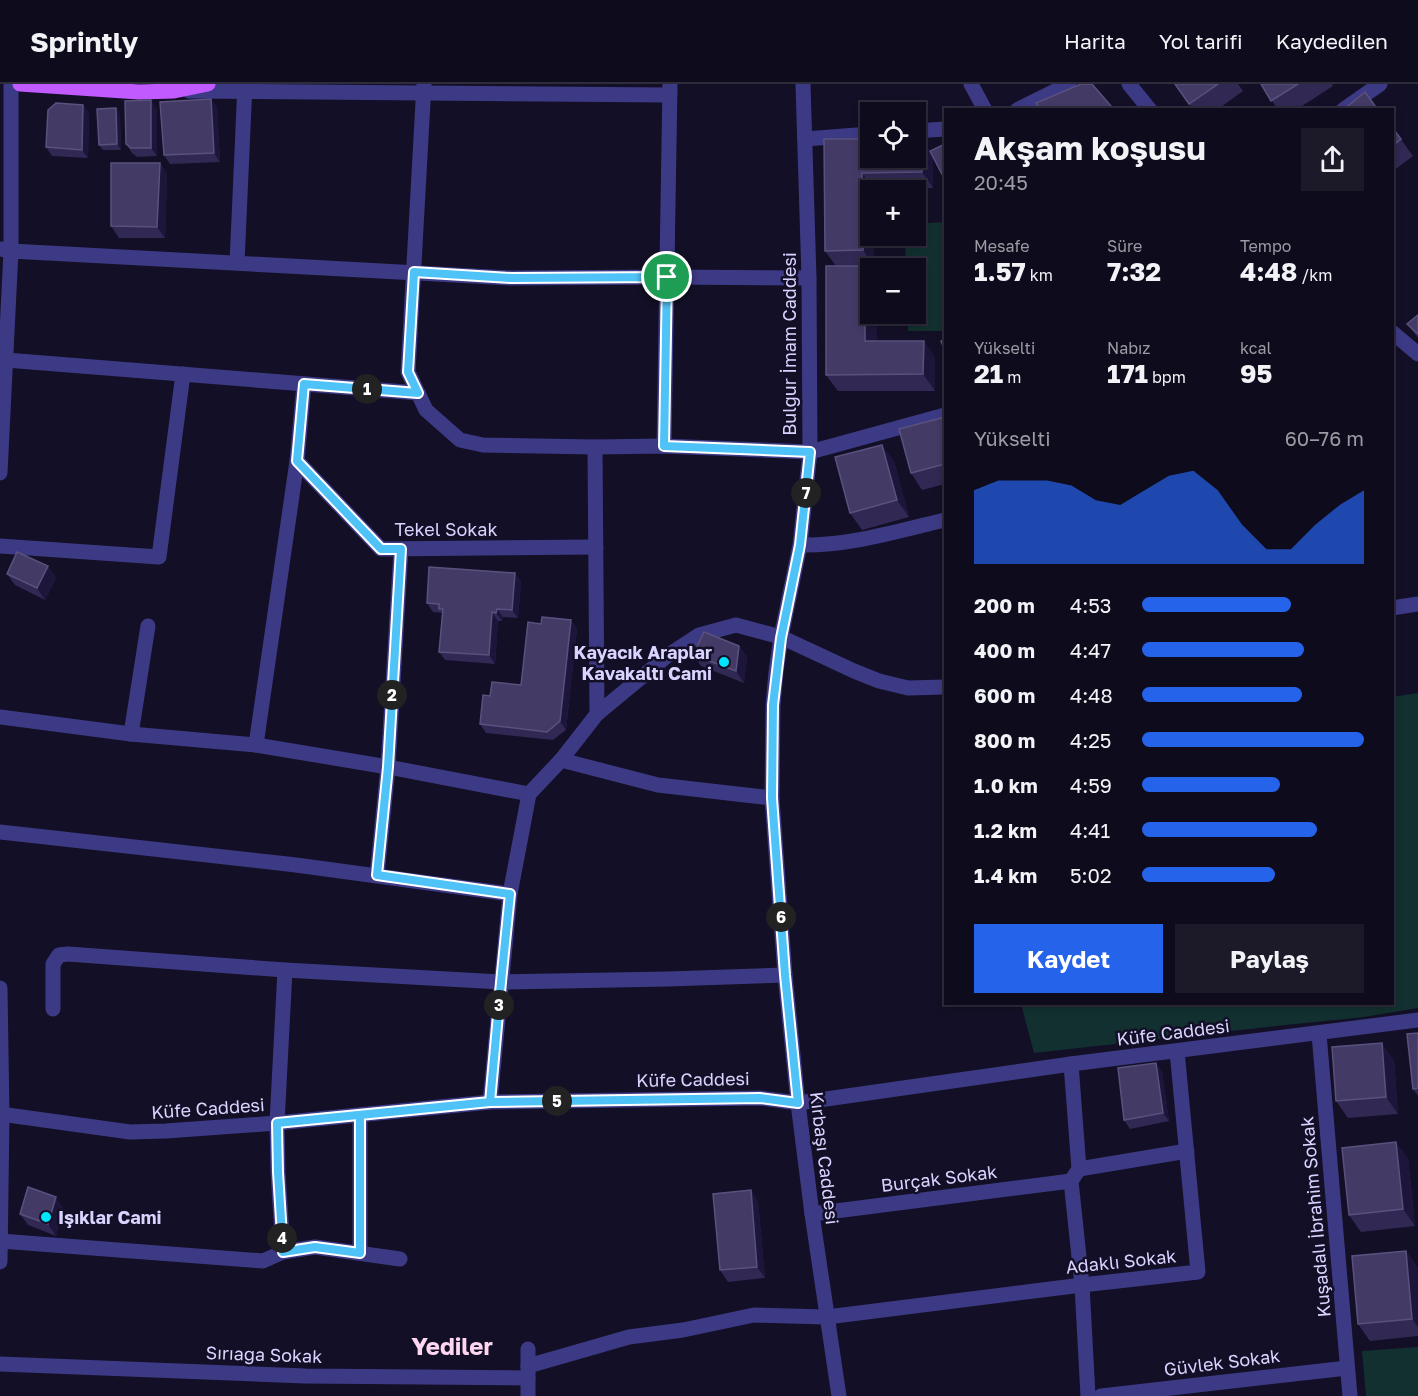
<!DOCTYPE html>
<html lang="tr">
<head>
<meta charset="utf-8">
<style>
	body { margin:0; font-family:"Golos Text",sans-serif; background:#1c1929; color:#f1f3f6; height:100vh; display:flex; flex-direction:column; font-size:22px; white-space:nowrap }
	* { box-sizing:border-box; margin:0 }
	p { font-size:20px; color:#9b9ba3 }
	.icon { flex:none; width:33px; height:33px; fill:none; stroke:currentColor; stroke-width:2; stroke-linecap:round; stroke-linejoin:round }
	.map { position:relative; flex:1; overflow:hidden }
	.details { position:absolute; left:944px; top:24px; width:450px; height:897px; display:flex; flex-direction:column; background:#0e0b1c; border-radius:0px; box-shadow:0 3px 9px #0003,0 0 0 2px #2e2b3b }
	.details>* { flex:none }
	.controls { position:absolute; left:860px; top:18px; display:grid; gap:12px }
	.controls a { display:grid; place-items:center; width:66px; height:66px; border-radius:0px; background:#0e0b1c; box-shadow:0 3px 9px #0003,0 0 0 2px #2e2b3b; font-size:30px }
	.pin { position:absolute; display:grid; place-items:center; width:51px; height:51px; color:#fff; margin:-26px; border:3px solid #fff; border-radius:50%; box-shadow:0 2px 6px #0007 }
	.km { position:absolute; width:30px; height:30px; margin:-15px; border-radius:50%; background:#222; color:#fff; font-size:16px; line-height:30px; text-align:center }
	.round { display:grid; place-items:center; flex:none; width:63px; height:63px; border-radius:0px; background:#1c1929 }
	.overview { display:flex; align-items:center; justify-content:space-between; height:102px; padding:0 30px }
	h1 { font-size:33px; font-weight:700; line-height:45px }
	.stats { display:grid; grid-template-columns:repeat(3,1fr); gap:9px; height:102px; padding:6px 30px }
	.stats div { display:grid; align-content:center }
	.stats b { font-size:26px; font-weight:700 }
	.stats small { font-size:16px; font-weight:400 }
	.stats p { font-size:16px }
	.chart { height:168px; padding:12px 30px }
	.chart p { display:flex; justify-content:space-between }
	.chart svg { width:100%; height:108px; margin-top:6px; fill:#2563eb; opacity:.7 }
	.button { display:flex; gap:12px; margin-top:auto; padding:12px 30px }
	.button a { flex:1; height:69px; border-radius:0px; background:#2563eb; color:#fff; font-size:24px; font-weight:700; line-height:69px; text-align:center }
	.button a+a { background:#1c1929; color:#f1f3f6 }
	ul { padding:0 30px; list-style:none; font-size:20px }
	li { display:grid; grid-template-columns:96px 72px 1fr; align-items:center; height:45px }
	li i { height:15px; border-radius:8px; background:#2563eb }
	header { display:flex; align-items:center; gap:36px; box-sizing:border-box; height:84px; padding:0 30px; background:#0e0b1c; border-bottom:2px solid #2e2b3b }
	header strong { font-size:28px }
	nav { display:flex; gap:33px; margin-inline-start:auto; font-size:21px }
	.map>svg:first-child { display:block }
	.green { fill:#12302f }
	.lines { fill:none; stroke-linecap:round; stroke-linejoin:round }
	.minor { stroke:#3d3a85; stroke-width:15 }
	.major { stroke:#c25bff; stroke-width:15 }
	.wall { fill:#312854 }
	.shaded-wall { fill:#1d163a }
	.building { fill:#433a66; stroke:#5a527e; stroke-width:1.5 }
	.route-casing { stroke:#fff; stroke-width:12 }
	.route { stroke:#4fc3f7; stroke-width:8 }
	.poi-dot { fill:#00e5ff; stroke:#130f26; stroke-width:2 }
	.labels { text-anchor:middle; dominant-baseline:central; stroke-width:5; stroke-linejoin:round; paint-order:stroke }
	.street-label { font-size:18px; fill:#d9d4ff; stroke:#130f26 }
	.poi-label { font-size:18px; font-weight:bold; fill:#d9d4ff; stroke:#130f26; text-anchor:end }
	.district-label { font-size:24px; font-weight:bold; fill:#ffd6f0; stroke:#130f26 }
</style>
</head>
<body>
<header>
<strong>Sprintly</strong>
<nav><a>Harita</a><a>Yol tarifi</a><a>Kaydedilen</a></nav>
</header>
<div class="map">
<svg width="1418" height="1312" viewBox="0 0 1418 1312">
	<rect width="100%" height="100%" fill="#130f26"/>
	<g class="green">
		<path d="M945,138V247H908V230H915V184H906L905,152H915V140Z"/>
		<path d="M1418,609V924L1364,933L1276,942L1034,969L1021,920H1392V613Z"/>
		<path d="M1418,1263V1312H1366L1362,1267Z"/>
	</g>
	<g class="lines">
		<g class="minor">
			<path d="M424,0L408,288L426,326L460,356L483,361L595,363L664,362L810,368L945,331"/>
			<path d="M803,0L809,194L810,368L800,461L781,553L776,588L773,621L772,714L785,891L798,1019L812,1130L839,1312"/>
			<path d="M971,0L985,26"/>
			<path d="M1129,0L1150,26"/>
			<path d="M189,7L670,11"/>
			<path d="M1017,26L1069,0"/>
			<path d="M1343,26L1380,0"/>
			<path d="M915,47L945,45"/>
			<path d="M805,55L870,50"/>
			<path d="M0,165L11,167L511,194L667,193L809,194"/>
			<path d="M237,179L245,0"/>
			<path d="M1392,248L1418,270"/>
			<path d="M6,276L418,309"/>
			<path d="M664,362L670,0"/>
			<path d="M595,363L597,630"/>
			<path d="M297,377L381,465L596,463"/>
			<path d="M0,389L11,167V0"/>
			<path d="M800,461C850,462 897,447 945,436"/>
			<path d="M0,462L159,473L183,290"/>
			<path d="M1392,524L1418,520"/>
			<path d="M0,633L131,650L256,661L388,683L529,710"/>
			<path d="M131,650L148,542"/>
			<path d="M256,661L297,377L304,300"/>
			<path d="M561,676L658,701L772,714"/>
			<path d="M0,748L296,781L510,810"/>
			<path d="M377,791L388,683L401,465"/>
			<path d="M0,904L2,1031L0,1178"/>
			<path d="M53,925V880L59,871L68,870L285,886L501,898L668,895L785,891"/>
			<path d="M1319,950L1350,1312"/>
			<path d="M1071,980L1079,1085L1071,1097L1082,1201L1088,1312"/>
			<path d="M490,1018L510,810L529,710L561,676L597,630L667,572L699,551L736,541L781,553L854,587L879,597L908,604L945,603"/>
			<path d="M0,1030L130,1048L166,1047L277,1039L490,1018L760,1014L798,1019L1071,980L1418,936"/>
			<path d="M1079,1085L1187,1067"/>
			<path d="M812,1130L1071,1097"/>
			<path d="M0,1157L263,1177L283,1168L315,1163L400,1175"/>
			<path d="M283,1168L278,1088L277,1039L285,886"/>
			<path d="M360,1169V1031"/>
			<path d="M528,1265V1312"/>
			<path d="M0,1280L305,1292L528,1294"/>
			<path d="M528,1282L629,1253L683,1246L754,1231L827,1233L1082,1201L1198,1188L1177,967"/>
			<path d="M1101,1312L1347,1284"/>
		</g>
		<path class="major" d="M20,0L139,8L174,7L208,0"/>
	</g>
	<g class="wall">
		<path d="M1174,0H1238L1243,7L1217,26H1193Z"/>
		<path d="M1261,0H1332L1333,2L1296,26H1278Z"/>
		<path d="M211,15L217,24L220,78L170,80L164,71Z"/>
		<path d="M1036,19L1111,22L1114,26H1040Z"/>
		<path d="M83,21L89,29L88,74L52,72L46,63Z"/>
		<path d="M116,24L120,30L121,66H103L99,61Z"/>
		<path d="M157,25V72L137,73L132,69L126,60Z"/>
		<path d="M1392,43L1413,72L1392,88Z"/>
		<path d="M824,55L933,72V104L874,105V106H870L874,183H866L870,230H877V257L935,273V307H838L826,291L836,182L825,167Z"/>
		<path d="M160,79L167,90L165,154H119L111,142Z"/>
		<path d="M1418,231V254L1407,240Z"/>
		<path d="M945,333V400L922,406L911,389Z"/>
		<path d="M894,377L909,433L862,446L850,429Z"/>
		<path d="M48,482L56,494L45,516L15,501L7,490Z"/>
		<path d="M515,489L521,498L518,534L503,533L502,537H498L495,580L445,576L439,568L442,529L433,528L427,519Z"/>
		<path d="M577,544L566,646L553,656L486,649L480,640L490,612L521,601Z"/>
		<path d="M739,562L747,573L744,599L701,582L693,571Z"/>
		<path d="M1418,949V1012L1413,1005Z"/>
		<path d="M1394,976L1398,1030L1348,1034L1336,1017Z"/>
		<path d="M1162,988L1169,1037L1130,1045L1124,1036Z"/>
		<path d="M1408,1074L1415,1142L1361,1148L1349,1131Z"/>
		<path d="M751,1106L758,1118L765,1194L728,1198L720,1186Z"/>
		<path d="M64,1125L56,1152L28,1141L20,1130Z"/>
		<path d="M1406,1167L1418,1184V1252L1370,1257L1358,1240Z"/>
	</g>
	<g class="shaded-wall">
		<path d="M211,15L217,24L220,78L214,69Z"/>
		<path d="M151,16L157,25V72L151,64Z"/>
		<path d="M83,21L89,29L88,74L82,66Z"/>
		<path d="M116,24L120,30L121,66L117,60Z"/>
		<path d="M921,54L933,71V104L922,88Z"/>
		<path d="M160,79L167,90L165,154L157,143Z"/>
		<path d="M862,89L874,105V106H870V152H874V183L863,166Z"/>
		<path d="M865,182L870,189V230H877V273L865,257Z"/>
		<path d="M924,257L935,273V307L923,290Z"/>
		<path d="M882,361L894,377L909,433L897,416Z"/>
		<path d="M48,482L56,494L45,516L37,504Z"/>
		<path d="M515,489L521,498L518,534L512,526Z"/>
		<path d="M497,525L503,533L502,537L496,529Z"/>
		<path d="M492,528L498,537L495,580L489,571Z"/>
		<path d="M571,536L577,544L566,646L560,637Z"/>
		<path d="M739,562L747,573L744,599L736,587Z"/>
		<path d="M1382,959L1394,976L1398,1030L1386,1013Z"/>
		<path d="M1156,979L1162,988L1169,1037L1163,1029Z"/>
		<path d="M1396,1058L1408,1074L1415,1142L1403,1125Z"/>
		<path d="M751,1106L758,1118L765,1194L757,1183Z"/>
		<path d="M56,1113L64,1125L56,1152L48,1140Z"/>
		<path d="M1406,1167L1418,1184V1243L1412,1235Z"/>
	</g>
	<g class="building">
		<path d="M1081,0H1092L1111,22L1104,26H1041L1036,19Z"/>
		<path d="M1175,0H1218L1189,20Z"/>
		<path d="M1261,0H1298L1271,17Z"/>
		<path d="M1365,8L1378,26H1343Z"/>
		<path d="M211,15L214,69L164,71L160,18Z"/>
		<path d="M151,16V64H131L126,60L125,17Z"/>
		<path d="M56,19L83,21L82,66L46,63L48,26Z"/>
		<path d="M116,24L117,60L99,61L97,25Z"/>
		<path d="M1392,43L1401,55L1392,62Z"/>
		<path d="M915,54H921L922,88L862,89L863,166L825,167L824,55H870V74H915Z"/>
		<path d="M945,60V96L930,67Z"/>
		<path d="M111,79H160L157,143L111,142Z"/>
		<path d="M826,182H865V257H924L923,290L826,291Z"/>
		<path d="M1418,231V250L1407,240Z"/>
		<path d="M945,255V267L941,257Z"/>
		<path d="M945,333V380L911,389L899,345Z"/>
		<path d="M882,361L897,416L850,429L835,373Z"/>
		<path d="M17,468L48,482L37,504L7,490Z"/>
		<path d="M429,483L515,489L512,526L497,525L496,529L492,528L489,571L439,568L443,525H439V520L427,519Z"/>
		<path d="M542,533L571,536L560,637L547,648L480,640L483,611L490,612L492,598L521,601L528,538L541,540Z"/>
		<path d="M704,548L739,562L736,587L693,571Z"/>
		<path d="M1418,949V1004L1413,1005L1407,950Z"/>
		<path d="M1382,959L1386,1013L1336,1017L1332,963Z"/>
		<path d="M1156,979L1163,1029L1124,1036L1118,984Z"/>
		<path d="M1396,1058L1403,1125L1349,1131L1342,1064Z"/>
		<path d="M28,1103L56,1113L48,1140L20,1130Z"/>
		<path d="M751,1106L757,1183L720,1186L713,1110Z"/>
		<path d="M1406,1167L1412,1235L1358,1240L1352,1172Z"/>
	</g>
	<g class="lines">
		<defs>
			<path id="route" d="M667,193L511,194L414,188L408,288L418,309L304,300L297,377L381,465H401L388,683L377,791L510,810L501,898L490,1018L277,1039L278,1088L283,1168L315,1163L360,1169V1031L490,1018L760,1014L798,1019L785,891L772,714L773,621L781,554L800,461L810,368L664,362L667,193"/>
		</defs>
		<use href="#route" class="route-casing"/>
		<use href="#route" class="route"/>
	</g>
	<g class="poi-dot">
		<circle cx="724" cy="578" r="6"/>
		<circle cx="46" cy="1133" r="6"/>
	</g>
	<g class="labels">
		<g class="street-label">
			<text transform="translate(789 260) rotate(-90)">Bulgur İmam Caddesi</text>
			<text x="446" y="445">Tekel Sokak</text>
			<text transform="translate(1173 948) rotate(-7)">Küfe Caddesi</text>
			<text transform="translate(693 995) rotate(-1)">Küfe Caddesi</text>
			<text transform="translate(208 1024) rotate(-4)">Küfe Caddesi</text>
			<text transform="translate(825 1074) rotate(83)">Kırbaşı Caddesi</text>
			<text transform="translate(939 1094) rotate(-7)">Burçak Sokak</text>
			<text transform="translate(1315 1133) rotate(-95)">Kuşadalı İbrahim Sokak</text>
			<text transform="translate(1121 1177) rotate(-6)">Adaklı Sokak</text>
			<text transform="translate(264 1270) rotate(2)">Sırıağa Sokak</text>
			<text transform="translate(1222 1278) rotate(-7)">Güvlek Sokak</text>
		</g>
		<g class="poi-label">
			<text x="712" y="568">Kayacık Araplar<tspan x="712" dy="21">Kavakaltı Cami</tspan></text>
			<text x="58" y="1133" text-anchor="start">Işıklar Cami</text>
		</g>
		<g class="district-label">
			<text x="452" y="1261">Yediler</text>
		</g>
	</g>
</svg>
<div class="controls">
<a><svg class="icon" aria-label="locate" viewBox="0 0 24 24"><circle cx="12" cy="12" r="6"/><path d="M12 2v4M12 18v4M2 12h4M18 12h4"/></svg></a>
<a>+</a>
<a>−</a>
</div>
<div class="pin" style="left:667px;top:193px;background:#1e9e55"><svg class="icon" aria-label="arrive" viewBox="0 0 24 24"><path d="M6 21V4h12l-3 4 3 4H6"/></svg></div>
<b class="km" style="left:367px;top:305px">1</b>
<b class="km" style="left:392px;top:611px">2</b>
<b class="km" style="left:499px;top:921px">3</b>
<b class="km" style="left:282px;top:1154px">4</b>
<b class="km" style="left:557px;top:1017px">5</b>
<b class="km" style="left:781px;top:833px">6</b>
<b class="km" style="left:806px;top:409px">7</b>
<section class="details">
<div class="overview"><div><h1>Akşam koşusu</h1><p>20:45</p></div><a class="round"><svg class="icon" aria-label="share" viewBox="0 0 24 24"><path d="M12 15V3M7 8l5-5 5 5M5 13v7h14v-7"/></svg></a></div>
<div class="stats">
<div><p>Mesafe</p><b>1.57<small> km</small></b></div>
<div><p>Süre</p><b>7:32</b></div>
<div><p>Tempo</p><b>4:48<small> /km</small></b></div>
</div>
<div class="stats">
<div><p>Yükselti</p><b>21<small> m</small></b></div>
<div><p>Nabız</p><b>171<small> bpm</small></b></div>
<div><p>kcal</p><b>95</b></div>
</div>
<div class="chart"><p><span>Yükselti</span>60–76 m</p>
<svg viewBox="0 0 160 44" preserveAspectRatio="none"><path d="M0 44V14L10 10L20 10L30 10L40 12L50 18L60 20L70 14L80 8L90 6L100 14L110 28L120 38L130 38L140 28L150 20L160 14V44z"/></svg>
</div>
<ul>
<li><b>200 m</b>4:53<i style="width:67%"></i></li>
<li><b>400 m</b>4:47<i style="width:73%"></i></li>
<li><b>600 m</b>4:48<i style="width:72%"></i></li>
<li><b>800 m</b>4:25<i style="width:100%"></i></li>
<li><b>1.0 km</b>4:59<i style="width:62%"></i></li>
<li><b>1.2 km</b>4:41<i style="width:79%"></i></li>
<li><b>1.4 km</b>5:02<i style="width:60%"></i></li>
</ul>
<div class="button"><a>Kaydet</a><a>Paylaş</a></div>
</section>
</div>
</body>
</html>
